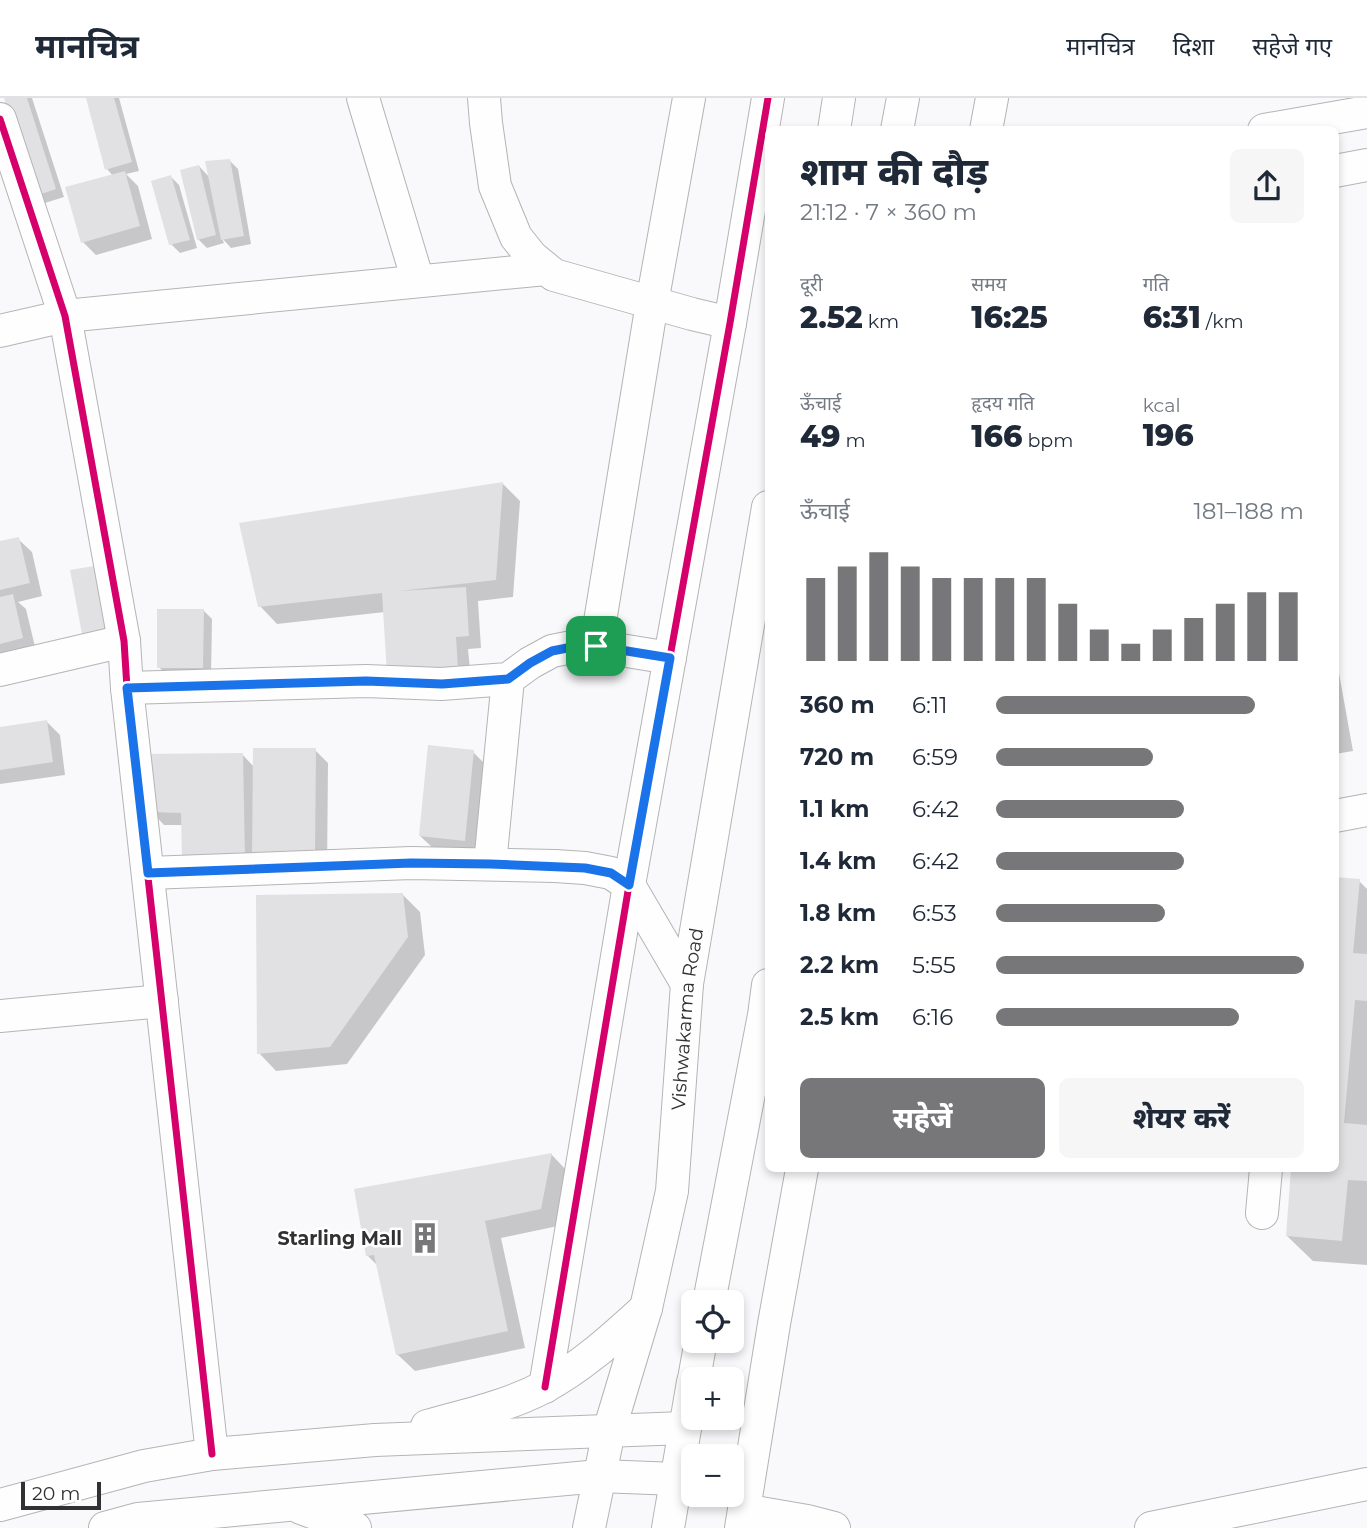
<!DOCTYPE html>
<html lang="hi">
<head>
<meta charset="utf-8">
<style>
	body { margin:0; font-family:Montserrat,"Noto Sans Devanagari",sans-serif; background:#f6f6f7; color:#1f2937; height:100vh; display:flex; flex-direction:column; font-size:26px; white-space:nowrap }
	* { box-sizing:border-box; margin:0 }
	p { font-size:23px; color:#747a83 }
	.icon { flex:none; width:38px; height:38px; fill:none; stroke:currentColor; stroke-width:2; stroke-linecap:round; stroke-linejoin:round }
	.map { position:relative; flex:1; overflow:hidden }
	.drawer { position:absolute; left:765px; top:28px; width:574px; height:1046px; display:flex; flex-direction:column; background:#fff; border-radius:10px; box-shadow:0 4px 10px #0003 }
	.drawer>* { flex:none }
	.buttons { position:absolute; left:681px; top:1192px; display:grid; gap:14px }
	.buttons a { display:grid; place-items:center; width:63px; height:63px; border-radius:10px; background:#fff; box-shadow:0 4px 10px #0003; font-size:35px }
	.scale { position:absolute; left:21px; bottom:18px; width:80px; box-sizing:border-box; padding-left:7px; border:4px solid #313032; border-top:0; font-size:19px; line-height:24px; white-space:nowrap; color:#313032; -webkit-text-stroke:5px #fff; paint-order:stroke }
	.pin { position:absolute; display:grid; place-items:center; width:60px; height:60px; color:#fff; margin:-30px; border-radius:14px; box-shadow:0 4px 10px #0006 }
	.round { display:grid; place-items:center; flex:none; width:74px; height:74px; border-radius:10px; background:#f6f6f7 }
	.headline { display:flex; align-items:center; justify-content:space-between; height:119px; padding:0 35px }
	h1 { font-size:38px; font-weight:800; line-height:52px }
	.stats { display:grid; grid-template-columns:repeat(3,1fr); gap:10px; height:119px; padding:7px 35px }
	.stats div { display:grid; align-content:center }
	.stats b { font-size:30px; font-weight:800 }
	.stats small { font-size:19px; font-weight:400 }
	.stats p { font-size:19px }
	.chart { height:196px; padding:14px 35px }
	.chart p { display:flex; justify-content:space-between }
	.chart svg { width:100%; height:126px; margin-top:7px; stroke:#777678; stroke-width:6 }
	.cta { display:flex; gap:14px; margin-top:auto; padding:14px 35px }
	.cta a { flex:1; height:80px; border-radius:10px; background:#777678; color:#fff; font-size:28px; font-weight:800; line-height:80px; text-align:center }
	.cta a+a { background:#f6f6f7; color:#1f2937 }
	ul { padding:0 35px; list-style:none; font-size:23px }
	li { display:grid; grid-template-columns:112px 84px 1fr; align-items:center; height:52px }
	li i { height:18px; border-radius:9px; background:#777678 }
	header { display:flex; align-items:center; gap:42px; box-sizing:border-box; height:98px; padding:0 35px; background:#fff; border-bottom:2px solid #e0e1e3 }
	header strong { font-size:33px }
	nav { display:flex; gap:38px; margin-inline-start:auto; font-size:24px }
	.map>svg:first-child { display:block }
	.shadow { fill:#0003 }
	.building { fill:#e1e0e3 }
	.lines { fill:none; stroke-linecap:round; stroke-linejoin:round }
	.minor-casing { stroke:#b4b4b6; stroke-width:34 }
	.minor { stroke:#fefefe; stroke-width:32 }
	.cycleway-casing { stroke:#fff; stroke-width:11 }
	.cycleway { stroke:#d6006c; stroke-width:7 }
	.route-casing { stroke:#fff; stroke-width:14 }
	.route { stroke:#1a73e8; stroke-width:9 }
	.labels { text-anchor:middle; dominant-baseline:central; stroke-width:5; stroke-linejoin:round; paint-order:stroke }
	.street-label { font-size:19px; fill:#313032; stroke:#fff }
	.poi-label { font-size:19px; font-weight:bold; fill:#313032; stroke:#fff; text-anchor:end }
</style>
</head>
<body>
<header>
<strong>मानचित्र</strong>
<nav><a>मानचित्र</a><a>दिशा</a><a>सहेजे गए</a></nav>
</header>
<div class="map">
<svg width="1367" height="1430" viewBox="0 0 1367 1430">
	<rect width="100%" height="100%" fill="#f9f8fb"/>
	<g class="shadow">
		<path d="M5,0H32L64,99L45,105L36,97Z"/>
		<path d="M87,0H119L139,73L126,76L138,88L152,141L96,157L83,144L113,78L107,71Z"/>
		<path d="M230,63L238,71L251,146L231,150L222,140L224,145L207,150L198,141L199,68L210,80Z"/>
		<path d="M171,79L179,87L197,150L180,155L171,146Z"/>
		<path d="M503,386L520,403L513,499L478,503L481,550L468,551L471,583L385,514L277,526L260,508Z"/>
		<path d="M18,441L32,454L42,498L18,504L26,511L36,553L0,562V445Z"/>
		<path d="M93,470L102,478L113,540L92,544L83,535Z"/>
		<path d="M203,512L212,521L211,578H167L159,569Z"/>
		<path d="M1335,562L1337,564L1353,653L1335,656Z"/>
		<path d="M47,624L60,637L65,677L0,686V631Z"/>
		<path d="M315,652L328,665L327,773L267,772L183,727H164L151,713L242,656L254,669Z"/>
		<path d="M473,654L486,667L477,755L434,751L420,738Z"/>
		<path d="M1335,781L1359,783L1367,791V1167L1313,1163L1287,1138L1293,1071H1335Z"/>
		<path d="M402,796L420,814L425,857L347,966L276,973L259,955Z"/>
		<path d="M551,1056L568,1074L558,1128L501,1140L525,1250L415,1273L397,1256L378,1168L367,1157Z"/>
	</g>
	<g class="building">
		<path d="M4,0H27L56,91L35,98Z"/>
		<path d="M86,0H114L132,64L105,72Z"/>
		<path d="M230,61L244,138L221,142L205,63Z"/>
		<path d="M199,67L216,137L197,142L180,72Z"/>
		<path d="M125,73L140,128L81,145L65,89Z"/>
		<path d="M171,77L190,142L169,147L151,83Z"/>
		<path d="M503,384L496,482L399,493L466,489L469,538L456,539L458,571L387,576L382,495L258,509L239,425Z"/>
		<path d="M19,439L30,485L0,492V443Z"/>
		<path d="M94,468L105,531L82,536L70,472Z"/>
		<path d="M13,496L23,540L0,546V499Z"/>
		<path d="M157,511H204L203,570H157Z"/>
		<path d="M47,622L53,664L0,672V629Z"/>
		<path d="M428,647L474,652L465,743L419,738Z"/>
		<path d="M253,650H316L315,760H252Z"/>
		<path d="M243,655L245,761L182,763L181,715L149,714L140,656Z"/>
		<path d="M1335,779L1360,781L1353,855L1367,856V903L1355,902L1344,1025L1367,1027V1083L1348,1082L1342,1143L1286,1138L1291,1071H1335Z"/>
		<path d="M403,795L408,839L330,949L257,956L256,797Z"/>
		<path d="M552,1055L541,1111L485,1123L508,1233L396,1257L374,1157L366,1158L354,1091Z"/>
	</g>
	<g class="lines">
		<defs>
			<g id="minor">
				<path d="M363,0L418,183"/>
				<path d="M484,0L486,25L495,88L516,139L532,159L554,177L692,216L730,225"/>
				<path d="M0,21L65,218L124,543L127,590L212,1356"/>
				<path d="M834,32L839,0"/>
				<path d="M897,32L903,0"/>
				<path d="M986,32L992,0"/>
				<path d="M1264,32L1367,14"/>
				<path d="M1335,73L1367,67"/>
				<path d="M0,233L65,218L546,171"/>
				<path d="M596,548L652,205L689,0"/>
				<path d="M0,572L124,543"/>
				<path d="M127,590L366,583L441,586L508,581L530,565L552,553L572,549L596,548L670,560"/>
				<path d="M1335,718L1367,712"/>
				<path d="M490,766L508,581"/>
				<path d="M148,775L411,765L555,768L585,770L611,775L629,787L687,886"/>
				<path d="M0,918L162,903"/>
				<path d="M1262,1115L1266,1071"/>
				<path d="M709,1204L764,917L768,887"/>
				<path d="M694,1281L701,1242"/>
				<path d="M545,1289L629,787L730,225L768,0"/>
				<path d="M427,1328C466,1317 508,1308 544,1289C582,1269 614,1239 646,1210"/>
				<path d="M0,1407L144,1368L212,1356L375,1342L684,1330"/>
				<path d="M301,1410L355,1430"/>
				<path d="M744,1412L807,1423L834,1430"/>
				<path d="M105,1430L138,1421L599,1378L677,1381"/>
				<path id="s1" d="M589,1430L609,1333L646,1210L672,1093L687,886L768,409"/>
				<path d="M668,1430L693,1284"/>
				<path d="M741,1430L774,1226L802,1071"/>
				<path d="M1151,1430L1367,1386"/>
			</g>
		</defs>
		<use href="#minor" class="minor-casing"/>
		<use href="#minor" class="minor"/>
		<defs>
			<g id="cycleway">
				<path d="M0,21L65,218L124,543L127,590L212,1356"/>
				<path d="M545,1289L629,787L730,225L768,0"/>
			</g>
		</defs>
		<use href="#cycleway" class="cycleway-casing"/>
		<use href="#cycleway" class="cycleway"/>
	</g>
	<g class="lines">
		<defs>
			<path id="route" d="M596,548L670,560L629,787L611,775L585,770L490,766L411,765L148,775L127,590L366,583L442,586L508,581L530,565L552,553L572,549Z"/>
		</defs>
		<use href="#route" class="route-casing"/>
		<use href="#route" class="route"/>
	</g>
	<defs>
		<symbol id="building-bare" viewBox="-9 -9 18 18"><path d="M-4-6H4V6H1V3H-1V6H-4ZM-2.5-4.3h1.7v1.8h-1.7ZM.8-4.3h1.7v1.8H.8ZM-2.5-1h1.7V.8h-1.7ZM.8-1h1.7V.8H.8Z" fill="#777678" stroke="#fff" stroke-width="2.5" paint-order="stroke"/></symbol>
	</defs>
	<g fill-rule="evenodd">
		<use href="#building-bare" x="403" y="1118" width="44" height="44"/>
	</g>
	<g class="labels">
		<g class="street-label">
			<text stroke="none"><textPath href="#s1" startOffset="520">Vishwakarma Road</textPath></text>
		</g>
		<g class="poi-label">
			<text x="402" y="1140">Starling Mall</text>
		</g>
	</g>
</svg>
<div class="buttons">
<a><svg class="icon" aria-label="locate" viewBox="0 0 24 24"><circle cx="12" cy="12" r="6"/><path d="M12 2v4M12 18v4M2 12h4M18 12h4"/></svg></a>
<a>+</a>
<a>−</a>
</div>
<div class="scale">20 m</div>
<div class="pin" style="left:596px;top:548px;background:#1e9e55"><svg class="icon" aria-label="arrive" viewBox="0 0 24 24"><path d="M6 21V4h12l-3 4 3 4H6"/></svg></div>
<section class="drawer">
<div class="headline"><div><h1>शाम की दौड़</h1><p>21:12 · 7 × 360 m</p></div><a class="round"><svg class="icon" aria-label="share" viewBox="0 0 24 24"><path d="M12 15V3M7 8l5-5 5 5M5 13v7h14v-7"/></svg></a></div>
<div class="stats">
<div><p>दूरी</p><b>2.52<small> km</small></b></div>
<div><p>समय</p><b>16:25</b></div>
<div><p>गति</p><b>6:31<small> /km</small></b></div>
</div>
<div class="stats">
<div><p>ऊँचाई</p><b>49<small> m</small></b></div>
<div><p>हृदय गति</p><b>166<small> bpm</small></b></div>
<div><p>kcal</p><b>196</b></div>
</div>
<div class="chart"><p><span>ऊँचाई</span>181–188 m</p>
<svg viewBox="0 0 160 44" preserveAspectRatio="none"><path d="M5 44V15M15 44V11M25 44V6M35 44V11M45 44V15M55 44V15M65 44V15M75 44V15M85 44V24M95 44V33M105 44V38M115 44V33M125 44V29M135 44V24M145 44V20M155 44V20"/></svg>
</div>
<ul>
<li><b>360 m</b>6:11<i style="width:84%"></i></li>
<li><b>720 m</b>6:59<i style="width:51%"></i></li>
<li><b>1.1 km</b>6:42<i style="width:61%"></i></li>
<li><b>1.4 km</b>6:42<i style="width:61%"></i></li>
<li><b>1.8 km</b>6:53<i style="width:55%"></i></li>
<li><b>2.2 km</b>5:55<i style="width:100%"></i></li>
<li><b>2.5 km</b>6:16<i style="width:79%"></i></li>
</ul>
<div class="cta"><a>सहेजें</a><a>शेयर करें</a></div>
</section>
</div>
</body>
</html>
